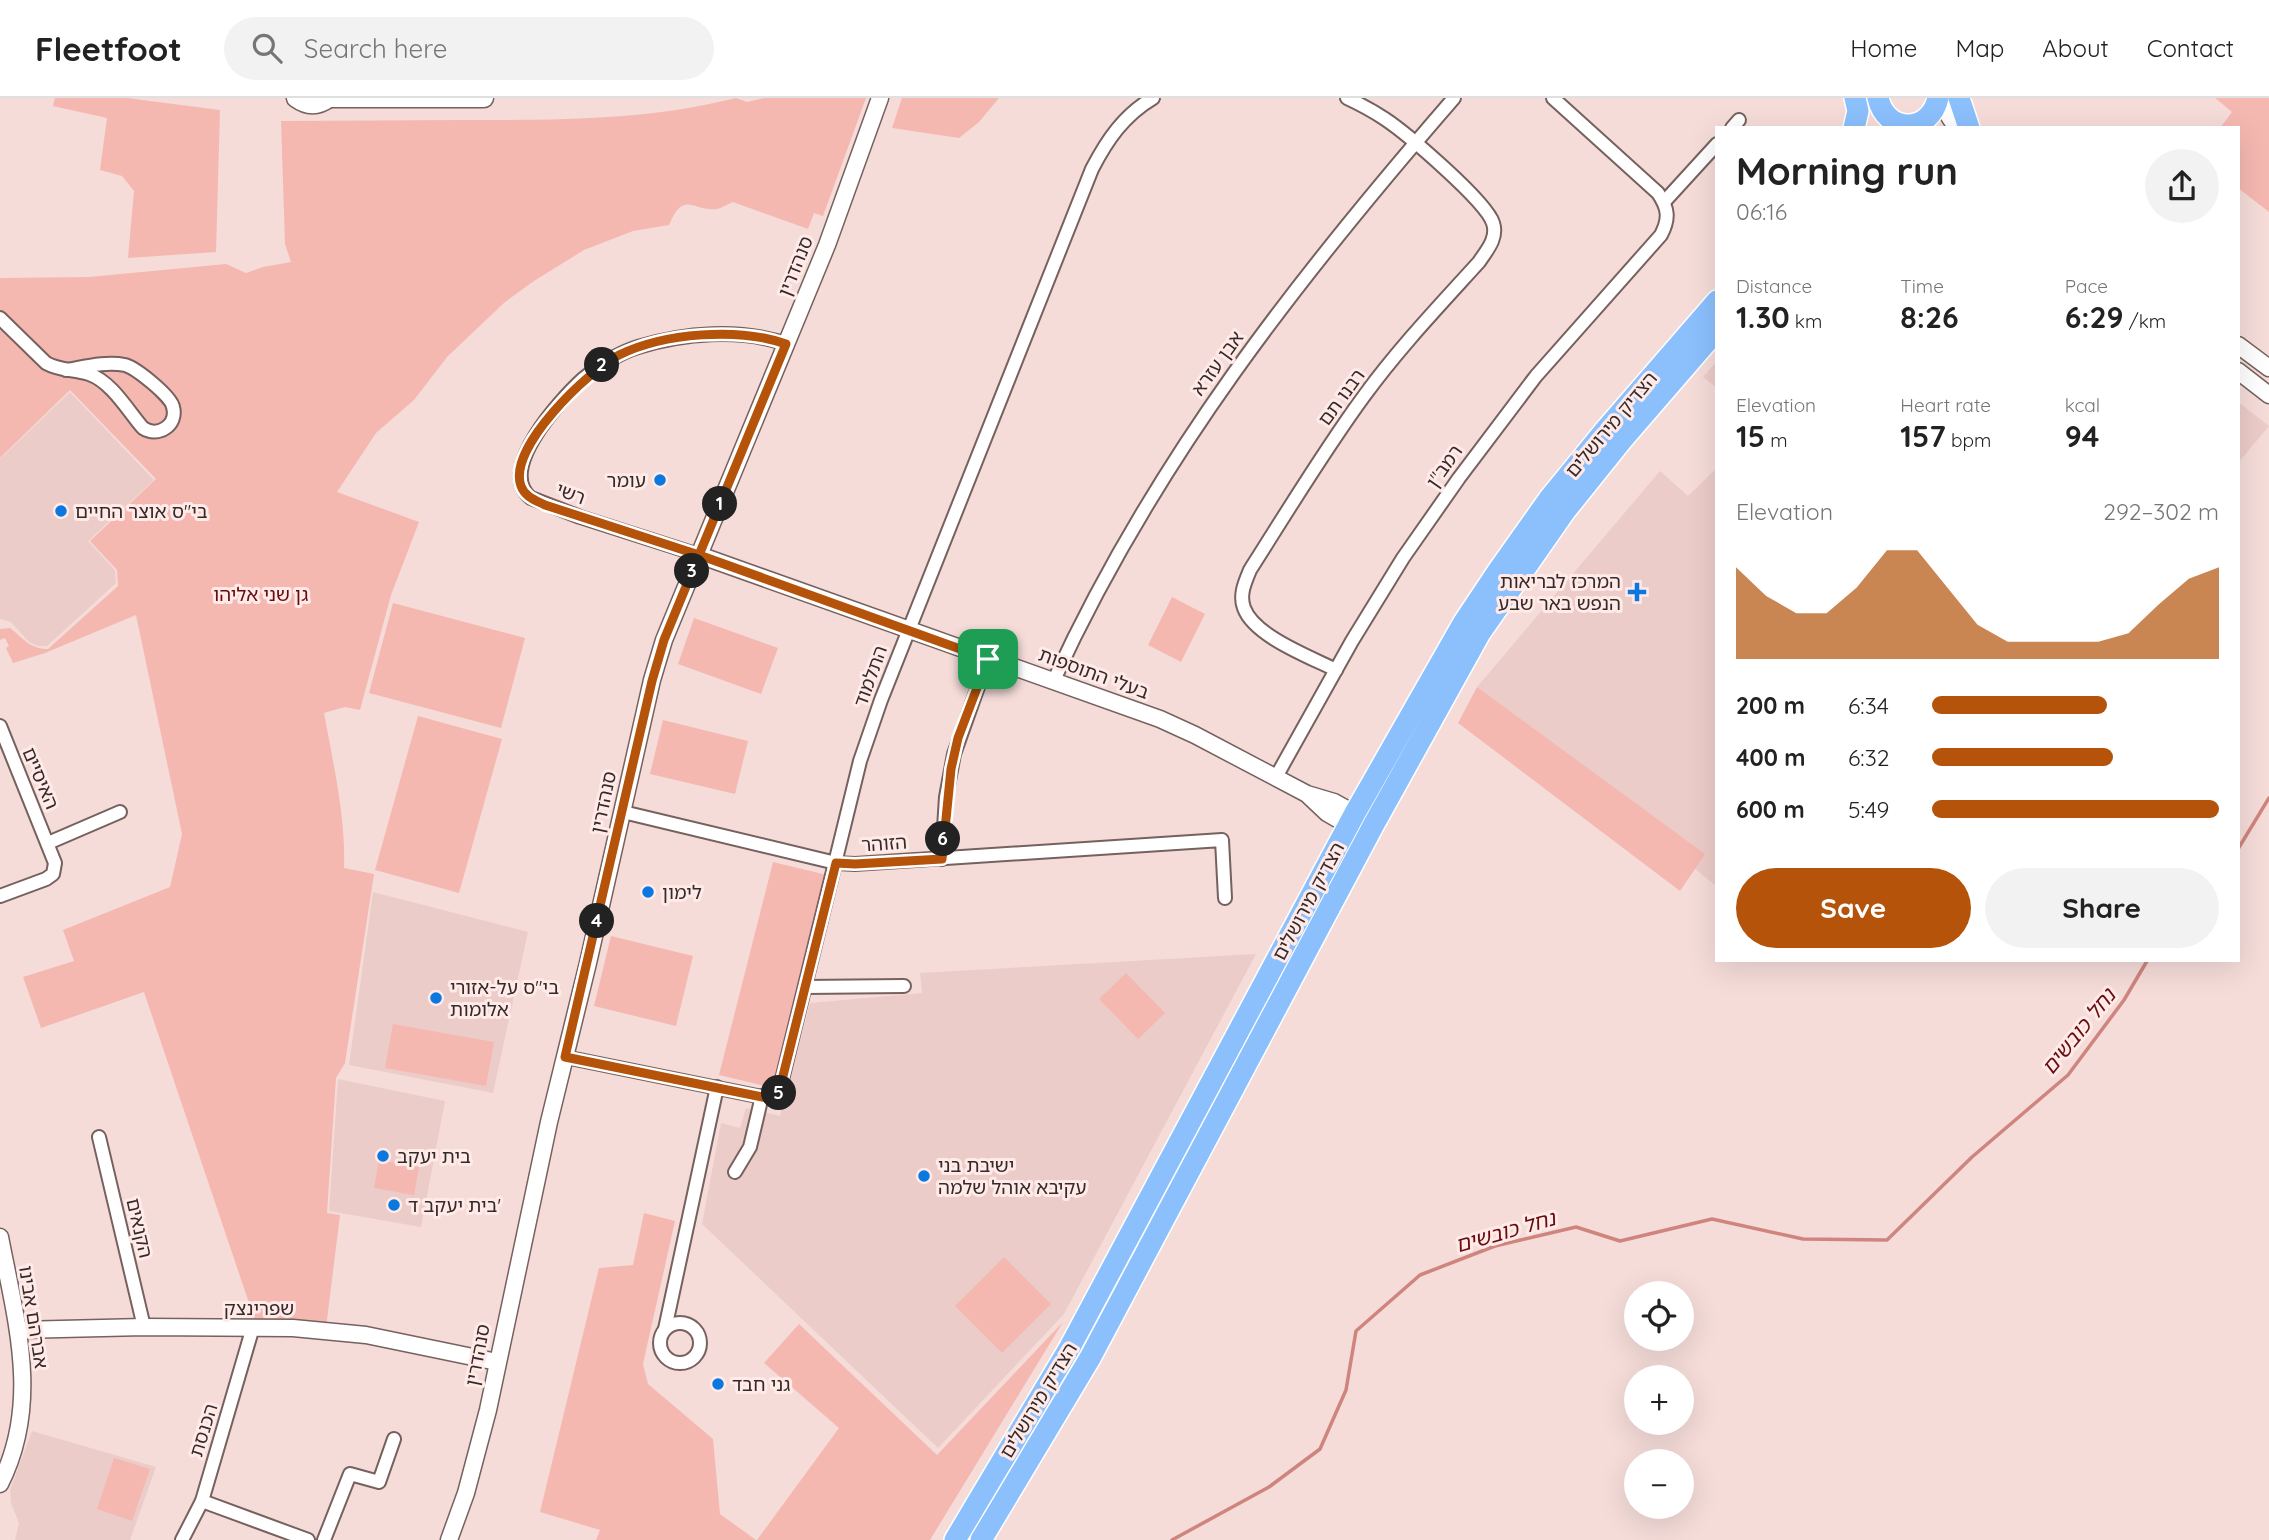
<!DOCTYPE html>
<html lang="en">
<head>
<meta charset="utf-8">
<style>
	body { margin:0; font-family:Quicksand,"Noto Sans Hebrew",sans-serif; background:#f2f2f2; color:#222; height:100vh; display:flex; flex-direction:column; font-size:26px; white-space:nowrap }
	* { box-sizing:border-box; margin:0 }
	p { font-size:23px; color:#767676 }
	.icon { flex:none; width:38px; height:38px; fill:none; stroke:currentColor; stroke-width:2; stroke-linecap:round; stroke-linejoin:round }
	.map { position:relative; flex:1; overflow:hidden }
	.details { position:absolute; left:1715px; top:28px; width:525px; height:836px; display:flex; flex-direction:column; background:#fff; border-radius:0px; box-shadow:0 7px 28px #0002 }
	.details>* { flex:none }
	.tools { position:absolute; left:1624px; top:1183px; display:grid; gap:14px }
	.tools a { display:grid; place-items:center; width:70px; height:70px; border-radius:50%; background:#fff; box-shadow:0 7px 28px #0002; font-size:35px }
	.pin { position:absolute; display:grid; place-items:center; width:60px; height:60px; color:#fff; margin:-30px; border-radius:14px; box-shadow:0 4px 10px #0006 }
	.km { position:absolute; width:35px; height:35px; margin:-18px; border-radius:50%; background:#222; color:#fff; font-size:19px; line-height:35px; text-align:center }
	.round { display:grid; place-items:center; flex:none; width:74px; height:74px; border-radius:37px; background:#f2f2f2 }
	.summary { display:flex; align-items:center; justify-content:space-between; height:119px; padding:0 21px }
	h1 { font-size:38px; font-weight:700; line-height:52px }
	.metrics { display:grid; grid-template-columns:repeat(3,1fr); gap:10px; height:119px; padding:7px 21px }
	.metrics div { display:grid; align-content:center }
	.metrics b { font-size:30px; font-weight:700 }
	.metrics small { font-size:19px; font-weight:400 }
	.metrics p { font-size:19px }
	.chart { height:196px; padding:14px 21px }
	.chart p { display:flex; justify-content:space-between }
	.chart svg { width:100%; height:126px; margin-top:7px; fill:#b45309; opacity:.7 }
	.cta { display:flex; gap:14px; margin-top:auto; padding:14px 21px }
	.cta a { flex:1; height:80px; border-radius:42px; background:#b45309; color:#fff; font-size:28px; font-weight:700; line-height:80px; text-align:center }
	.cta a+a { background:#f2f2f2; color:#222 }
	ul { padding:0 21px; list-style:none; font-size:23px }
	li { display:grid; grid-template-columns:112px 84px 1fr; align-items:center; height:52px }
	li i { height:18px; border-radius:9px; background:#b45309 }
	header { display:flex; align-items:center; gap:42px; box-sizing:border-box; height:98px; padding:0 35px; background:#fff; border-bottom:2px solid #e0e0e0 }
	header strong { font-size:33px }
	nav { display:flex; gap:38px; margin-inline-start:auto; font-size:24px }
	.search { width:490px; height:63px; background:#f2f2f2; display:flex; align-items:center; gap:18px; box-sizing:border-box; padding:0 24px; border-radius:38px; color:#767676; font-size:26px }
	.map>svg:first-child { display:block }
	.built { fill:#ecccc8 }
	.green { fill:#f5b8b1 }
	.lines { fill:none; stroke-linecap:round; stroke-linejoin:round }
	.stream { stroke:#cf857e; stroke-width:3.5 }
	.minor-casing { stroke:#76615e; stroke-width:16 }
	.tertiary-casing { stroke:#76615e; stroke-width:19 }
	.secondary-casing { stroke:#76615e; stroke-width:21 }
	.primary-casing { stroke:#fff; stroke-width:24 }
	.minor { stroke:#fff; stroke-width:12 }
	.tertiary { stroke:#fff; stroke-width:16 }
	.secondary { stroke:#fff; stroke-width:18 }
	.primary { stroke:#8bc0fd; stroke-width:21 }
	.route-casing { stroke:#fff; stroke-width:14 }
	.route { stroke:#b45309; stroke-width:9 }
	.poi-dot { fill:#0b78df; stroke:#ffeae8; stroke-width:2.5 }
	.labels { text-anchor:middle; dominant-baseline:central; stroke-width:6; stroke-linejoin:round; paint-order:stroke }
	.street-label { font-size:19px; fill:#342a29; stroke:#ffeae8 }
	.poi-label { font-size:19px; fill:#342a29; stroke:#ffeae8; text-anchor:start }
	.park-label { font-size:19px; fill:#670d0f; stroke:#ffeae8 }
	.water-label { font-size:21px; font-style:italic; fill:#670d0f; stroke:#ffeae8 }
</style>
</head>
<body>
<header>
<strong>Fleetfoot</strong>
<div class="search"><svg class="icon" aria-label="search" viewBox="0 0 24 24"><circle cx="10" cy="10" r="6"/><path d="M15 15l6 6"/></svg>Search here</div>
<nav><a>Home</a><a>Map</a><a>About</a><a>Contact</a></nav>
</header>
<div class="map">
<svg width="2269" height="1442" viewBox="0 0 2269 1442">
	<rect width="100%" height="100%" fill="#f5dcd9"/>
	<g class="built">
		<path d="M1717,263V290L1703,279Z"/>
		<path d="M70,294L154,382L88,443L115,472L116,485L47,548H38L29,544L11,524L0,521V361Z"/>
		<path d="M2238,304L2269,328L2238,365Z"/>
		<path d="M1717,370V789L1477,589L1660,373L1688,398Z"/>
		<path d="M373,794L528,834L493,995L349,967Z"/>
		<path d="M1256,856L1064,1216L938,1350L702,1126L721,1025L740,1030L746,1010L780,1018L810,905L922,895L920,875Z"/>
		<path d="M338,981L445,1003L421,1129L329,1113Z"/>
		<path d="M32,1333L156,1369L130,1442H15L19,1425L11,1405L10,1392Z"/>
	</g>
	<g class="green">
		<path d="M55,0H127L220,12L216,154L128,160L134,93L122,78L100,72L107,20L53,8Z"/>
		<path d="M736,0L747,4L764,0H866L823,118L814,115L808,131L733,104C728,106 722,110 717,111C693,114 684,91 669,127L633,133L584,152L534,183L505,204L447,259L414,302L376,335L337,394L419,424L391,497L360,612L345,609L324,615C333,664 346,720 344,770L374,776L345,965L336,980L327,1115L340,1117L326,1230L244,1228L249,1205L144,894L41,930L23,879L74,863L63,832L170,789L182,736L136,517L45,555L13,565L6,550L9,548L5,540L0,542V531L10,530C24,541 30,551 48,551L118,488L117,472L90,443L156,381L70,292L0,360V180L89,179L226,166L246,175L263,169L291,164L285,146L281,23C341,23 400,22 459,22C552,22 645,23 736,0Z"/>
		<path d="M902,0H999L979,24L959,40L892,30Z"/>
		<path d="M2215,0H2269V114L2238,90V30H2220L2232,14Z"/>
		<path d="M1172,499L1205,516L1181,564L1148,547Z"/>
		<path d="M393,505L525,540L501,630L369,595Z"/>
		<path d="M694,520L778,550L761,596L678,566Z"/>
		<path d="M1477,589L1705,756L1680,793L1458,625Z"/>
		<path d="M418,618L502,641L459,795L375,772Z"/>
		<path d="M663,622L748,643L735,696L650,676Z"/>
		<path d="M773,764L827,777L773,990L719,977Z"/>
		<path d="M611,838L693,858L676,928L594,908Z"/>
		<path d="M1126,875L1165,915L1138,941L1099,901Z"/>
		<path d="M393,926L494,944L486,988L385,970Z"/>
		<path d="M379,1062L419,1069L414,1097L374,1090Z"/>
		<path d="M644,1115L675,1123L643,1266L648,1286L713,1341L720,1416L756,1442H596L600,1432L540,1414L599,1170L633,1167Z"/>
		<path d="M1004,1159L1051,1206L1002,1255L955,1208Z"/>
		<path d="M1063,1224L930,1442H757L839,1330L764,1265L799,1226L937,1357Z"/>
		<path d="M114,1360L150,1371L132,1423L97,1411Z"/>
	</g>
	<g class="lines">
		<g class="stream">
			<path d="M2238,751L2269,700"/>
			<path d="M1172,1442L1269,1389L1320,1351L1346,1292L1356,1233L1420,1177L1495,1148L1576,1129L1620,1143L1712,1121L1803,1141L1887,1142L1972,1059L2068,977L2124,902L2147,863"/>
		</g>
		<defs>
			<g id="minor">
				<path d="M1732,30L1739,22"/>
				<path d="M1664,104L1717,46"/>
				<path d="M0,220L46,265C60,273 74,271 89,276C112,284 128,313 143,330C158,340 178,327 173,309C171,298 136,270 125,267C106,263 84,269 66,272"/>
				<path d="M699,457L580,419L531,400C496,372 560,302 583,281C599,268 618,255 638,249C684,235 740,230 786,246"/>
				<path d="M1336,572C1310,559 1254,538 1244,510C1239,497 1245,484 1250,472C1287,414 1323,354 1364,298C1399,250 1440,207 1479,164C1487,152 1498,140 1493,125C1486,103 1406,35 1385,21C1373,13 1360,6 1347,0"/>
				<path d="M1054,582C1155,362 1297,181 1454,0"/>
				<path d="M0,628L55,765L53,776L46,781L0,798"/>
				<path d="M1276,679L1352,543L1403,460L1459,380L1536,278L1661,137C1670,120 1668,110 1658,95L1553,0"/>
				<path d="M623,714L836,765L855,766L1222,742L1225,800"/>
				<path d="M48,745L120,714"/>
				<path d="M942,761L946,699L954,656L988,561"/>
				<path d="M805,889L904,888"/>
				<path d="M565,959L777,1002L860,663L881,602L1092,71C1107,42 1124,17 1153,0"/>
				<path d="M99,1039L144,1229"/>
				<path d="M735,1074L750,1049L762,998"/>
				<circle cx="680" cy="1245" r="20"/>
				<path d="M665,1231L717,989"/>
				<path d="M202,1403L308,1442"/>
				<path d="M182,1442L202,1403L253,1229"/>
				<path d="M324,1442L350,1376L379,1384L394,1341"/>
			</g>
			<g id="tertiary">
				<path d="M1938,1L1952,23L1959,30"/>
				<path d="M2238,247L2269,270"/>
				<path d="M2238,273L2269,297"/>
				<path d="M699,457L1160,621L1195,637L1307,696L1334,704L1374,726"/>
				<path d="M1309,698L1327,715L1367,738"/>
				<path d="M0,1139C16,1223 41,1305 0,1386"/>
				<path d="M19,1232L144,1229L293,1230L366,1237L497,1264"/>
				<path d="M449,1442L466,1395L488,1312L549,1024L588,865L652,582L664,542L827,147L880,0"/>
			</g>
			<g id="secondary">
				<path d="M296,0C307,8 318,8 329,0"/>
				<path d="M329,0H484"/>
			</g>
			<g id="primary">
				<path d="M1878,0C1886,36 1930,36 1938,0"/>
				<path d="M1959,0L1969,30"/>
				<path d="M1854,30L1858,13L1855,0"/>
				<path d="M955,1442L1070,1249L1355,715L1464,524L1498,473L1549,401L1607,330L1717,203"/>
				<path d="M981,1442L1090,1260L1374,726L1480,535L1565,413L1622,342L1717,232"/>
			</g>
		</defs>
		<use href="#minor" class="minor-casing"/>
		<use href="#tertiary" class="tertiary-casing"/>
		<use href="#secondary" class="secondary-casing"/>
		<use href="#primary" class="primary-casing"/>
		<use href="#minor" class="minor"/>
		<use href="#tertiary" class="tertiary"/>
		<use href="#secondary" class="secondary"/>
		<use href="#primary" class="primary"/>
	</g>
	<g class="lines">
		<defs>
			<path id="route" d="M988,561L699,457L786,246C738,229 664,235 619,257C588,273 507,350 521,388C525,399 535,402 545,407L699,457L664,542L652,583L565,959L777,1002L836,765L855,766L942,761L951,671L958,640L988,561"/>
		</defs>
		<use href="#route" class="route-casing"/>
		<use href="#route" class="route"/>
	</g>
	<g class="poi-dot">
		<circle cx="660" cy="382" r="7"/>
		<circle cx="61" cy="413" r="7"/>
		<path d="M1633.5 483.5h7v7h7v7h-7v7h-7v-7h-7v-7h7z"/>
		<circle cx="648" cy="794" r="7"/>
		<circle cx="436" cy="900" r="7"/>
		<circle cx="383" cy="1058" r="7"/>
		<circle cx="924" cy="1078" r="7"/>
		<circle cx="394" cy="1107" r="7"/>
		<circle cx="718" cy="1286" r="7"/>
	</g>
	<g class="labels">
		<g class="street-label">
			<text transform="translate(795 168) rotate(-68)">סנהדרין</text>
			<text transform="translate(1217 265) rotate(-54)">אבן עזרא</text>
			<text transform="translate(1341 299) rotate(-54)">רבנו תם</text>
			<text transform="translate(1611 326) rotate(-50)">הצדיק מירושלים</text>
			<text transform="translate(1444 368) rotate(-55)">רמב"ן</text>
			<text transform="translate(571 395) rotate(20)">רשי</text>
			<text transform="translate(1094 575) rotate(20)">בעלי התוספות</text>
			<text transform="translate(870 578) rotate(-70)">התלמוד</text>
			<text transform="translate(41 680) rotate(67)">האיסיים</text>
			<text transform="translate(603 704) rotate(-78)">סנהדרין</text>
			<text transform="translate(884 745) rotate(-4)">הזוהר</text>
			<text transform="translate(1308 803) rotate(-62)">הצדיק מירושלים</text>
			<text transform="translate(140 1130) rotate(77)">הקנאים</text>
			<text x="259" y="1210">שפרינצק</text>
			<text transform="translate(34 1219) rotate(81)">אברהם אבינו</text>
			<text transform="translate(477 1257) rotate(-79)">סנהדרין</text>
			<text transform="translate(1038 1302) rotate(-59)">הצדיק מירושלים</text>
			<text transform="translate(203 1332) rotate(-73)">הכנסת</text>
		</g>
		<g class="poi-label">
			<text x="646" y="382" text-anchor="end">עומר</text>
			<text x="75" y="413">בי"ס אוצר החיים</text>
			<text x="1621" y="483" text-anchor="end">המרכז לבריאות<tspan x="1621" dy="22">הנפש באר שבע</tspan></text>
			<text x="662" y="794">לימון</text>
			<text x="450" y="889">בי"ס על-אזורי<tspan x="450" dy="22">אלומות</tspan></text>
			<text x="397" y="1058">בית יעקב</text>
			<text x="938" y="1067">ישיבת בני<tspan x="938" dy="22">עקיבא אוהל שלמה</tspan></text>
			<text x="408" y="1107">בית יעקב ד'</text>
			<text x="732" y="1286">גני חבד</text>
		</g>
		<g class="park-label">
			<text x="261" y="496">גן שני אליהו</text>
		</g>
		<g class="water-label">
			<text transform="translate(2078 933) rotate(-51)">נחל כובשים</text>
			<text transform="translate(1505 1133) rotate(-16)">נחל כובשים</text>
		</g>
	</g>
</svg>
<div class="tools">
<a><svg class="icon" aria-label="locate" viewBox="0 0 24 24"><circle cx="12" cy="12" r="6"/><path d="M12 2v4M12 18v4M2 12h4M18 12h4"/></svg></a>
<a>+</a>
<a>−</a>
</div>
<div class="pin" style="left:988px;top:561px;background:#1e9e55"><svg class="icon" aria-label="arrive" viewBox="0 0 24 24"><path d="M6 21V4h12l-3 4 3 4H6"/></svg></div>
<b class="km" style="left:720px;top:406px">1</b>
<b class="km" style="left:602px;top:267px">2</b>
<b class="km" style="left:692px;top:473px">3</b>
<b class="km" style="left:597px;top:823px">4</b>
<b class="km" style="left:779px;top:995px">5</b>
<b class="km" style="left:943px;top:741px">6</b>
<section class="details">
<div class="summary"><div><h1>Morning run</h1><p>06:16</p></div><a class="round"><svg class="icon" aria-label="share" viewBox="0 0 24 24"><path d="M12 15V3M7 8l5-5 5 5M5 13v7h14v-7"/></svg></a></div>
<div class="metrics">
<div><p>Distance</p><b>1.30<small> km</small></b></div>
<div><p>Time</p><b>8:26</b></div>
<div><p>Pace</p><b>6:29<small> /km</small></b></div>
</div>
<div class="metrics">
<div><p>Elevation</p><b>15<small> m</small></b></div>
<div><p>Heart rate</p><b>157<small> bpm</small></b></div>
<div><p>kcal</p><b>94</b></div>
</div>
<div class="chart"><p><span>Elevation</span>292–302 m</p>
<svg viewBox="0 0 160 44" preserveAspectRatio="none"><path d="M0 44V12L10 22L20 28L30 28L40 19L50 6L60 6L70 19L80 32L90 38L100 38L110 38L120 38L130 35L140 25L150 16L160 12V44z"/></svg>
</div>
<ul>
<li><b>200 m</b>6:34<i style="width:61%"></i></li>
<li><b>400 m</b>6:32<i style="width:63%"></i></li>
<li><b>600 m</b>5:49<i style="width:100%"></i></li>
</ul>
<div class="cta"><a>Save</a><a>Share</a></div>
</section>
</div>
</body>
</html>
